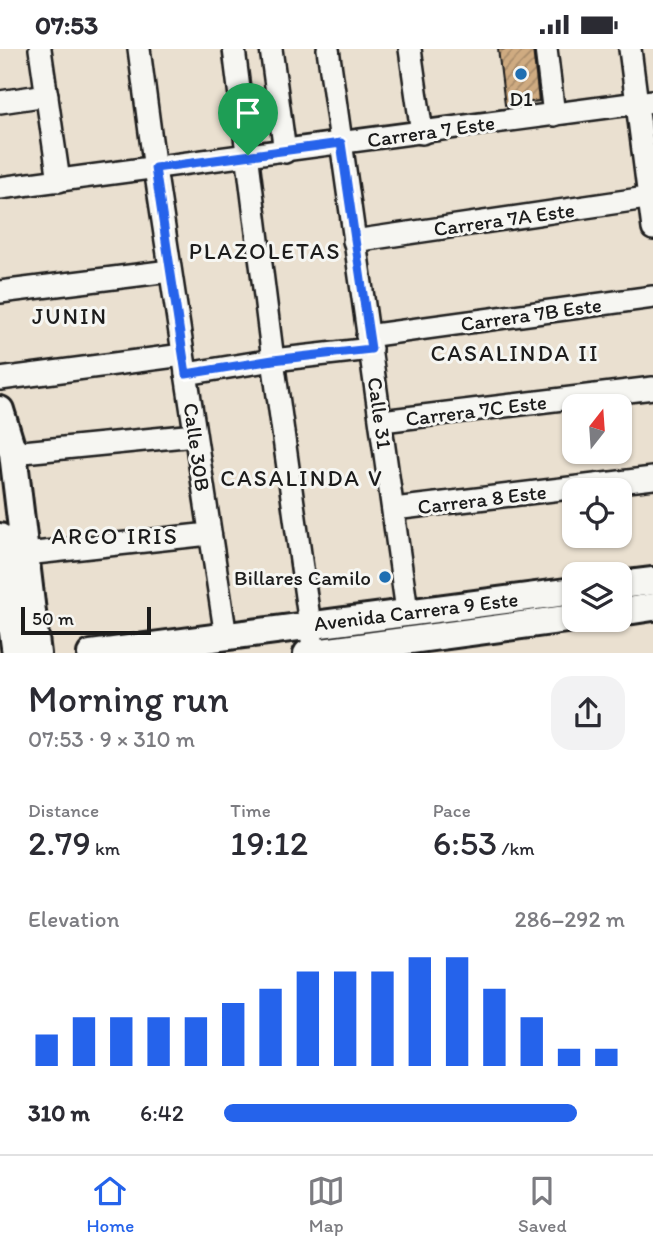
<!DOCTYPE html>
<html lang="en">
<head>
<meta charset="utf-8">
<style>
	body { margin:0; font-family:Itim,sans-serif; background:#f2f2f3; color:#2b2b33; height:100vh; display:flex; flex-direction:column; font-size:26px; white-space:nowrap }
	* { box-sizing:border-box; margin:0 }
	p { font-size:23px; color:#7c7c81 }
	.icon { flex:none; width:38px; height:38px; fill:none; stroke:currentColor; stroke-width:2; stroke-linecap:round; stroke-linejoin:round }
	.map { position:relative; height:604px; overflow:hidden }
	.side { display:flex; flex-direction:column; background:#fff; flex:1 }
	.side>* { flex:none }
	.needle { width:46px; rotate:17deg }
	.fabs { position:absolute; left:562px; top:345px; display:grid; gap:14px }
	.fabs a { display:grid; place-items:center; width:70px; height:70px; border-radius:14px; background:#fff; box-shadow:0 2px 5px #0004; font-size:35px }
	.scale { position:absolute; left:21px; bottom:18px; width:130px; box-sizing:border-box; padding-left:7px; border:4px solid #1c1c1c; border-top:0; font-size:19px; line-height:24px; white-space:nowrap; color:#1c1c1c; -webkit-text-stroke:5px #f6f6f2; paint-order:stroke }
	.pin { position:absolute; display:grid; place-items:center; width:60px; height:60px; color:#fff; margin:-72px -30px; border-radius:50% 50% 50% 0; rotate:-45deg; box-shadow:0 0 7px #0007 }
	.pin .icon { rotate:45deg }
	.round { display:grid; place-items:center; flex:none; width:74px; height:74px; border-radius:21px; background:#f2f2f3 }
	.overview { display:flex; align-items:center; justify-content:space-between; height:119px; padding:0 28px }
	h1 { font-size:38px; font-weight:600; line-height:52px }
	.stats { display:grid; grid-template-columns:repeat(3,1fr); gap:10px; height:119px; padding:7px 28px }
	.stats div { display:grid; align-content:center }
	.stats b { font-size:35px; font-weight:600 }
	.stats small { font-size:19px; font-weight:400 }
	.stats p { font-size:19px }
	.chart { height:196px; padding:14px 28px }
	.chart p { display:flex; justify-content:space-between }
	.chart svg { width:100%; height:126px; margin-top:7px; stroke:#2563eb; stroke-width:6 }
	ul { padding:0 28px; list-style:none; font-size:23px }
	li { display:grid; grid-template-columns:112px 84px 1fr; align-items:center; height:52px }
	li i { height:18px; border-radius:9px; background:#2563eb }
	.status { display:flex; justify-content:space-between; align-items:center; height:49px; padding:0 35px; background:#fff; direction:ltr }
	.status svg { height:19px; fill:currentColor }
	.menu { display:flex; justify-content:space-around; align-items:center; height:98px; border-top:2px solid #e1e1e2; background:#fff; font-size:19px; color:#7c7c81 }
	.menu a { display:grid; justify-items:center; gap:4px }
	.menu .current { color:#2563eb }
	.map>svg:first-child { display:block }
	.building { fill:url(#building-hatch); stroke:#1c1c1c; stroke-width:2 }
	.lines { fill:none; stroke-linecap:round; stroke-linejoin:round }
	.minor-casing { stroke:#1c1c1c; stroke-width:26 }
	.major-casing { stroke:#1c1c1c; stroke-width:32 }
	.minor { stroke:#f6f6f2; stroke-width:21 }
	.major { stroke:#f6f6f2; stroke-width:26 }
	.route-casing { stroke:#fff; stroke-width:14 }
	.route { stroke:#2563eb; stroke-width:9 }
	.poi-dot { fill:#1f6fb2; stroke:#f6f6f2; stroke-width:2.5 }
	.labels { text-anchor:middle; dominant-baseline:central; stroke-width:6; stroke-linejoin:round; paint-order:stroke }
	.poi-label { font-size:21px; fill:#1c1c1c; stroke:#f6f6f2 }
	.street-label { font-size:21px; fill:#1c1c1c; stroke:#f6f6f2 }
	.neighbourhood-label { font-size:23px; letter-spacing:2px; fill:#1c1c1c; stroke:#f6f6f2 }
</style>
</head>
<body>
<div class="status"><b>07:53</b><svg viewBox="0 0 49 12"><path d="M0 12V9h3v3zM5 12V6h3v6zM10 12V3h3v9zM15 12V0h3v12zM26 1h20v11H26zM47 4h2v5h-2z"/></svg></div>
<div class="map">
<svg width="653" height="605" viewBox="0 0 653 605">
	<defs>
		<pattern id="building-hatch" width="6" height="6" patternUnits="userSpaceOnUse" patternTransform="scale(1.75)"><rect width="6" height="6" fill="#cfab81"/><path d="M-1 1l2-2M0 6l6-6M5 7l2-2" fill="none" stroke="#a78a69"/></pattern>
	</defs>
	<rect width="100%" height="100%" fill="#eae0d0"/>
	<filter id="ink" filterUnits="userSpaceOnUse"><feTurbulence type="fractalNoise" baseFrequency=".0143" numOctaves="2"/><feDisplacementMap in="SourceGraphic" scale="14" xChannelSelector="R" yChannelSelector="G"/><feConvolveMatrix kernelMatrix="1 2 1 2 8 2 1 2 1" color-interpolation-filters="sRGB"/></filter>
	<g filter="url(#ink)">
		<path class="building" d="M498,0H533L539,52L505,56Z"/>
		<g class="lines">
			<defs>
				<g id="minor">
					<path d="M40,0L59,132"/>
					<path d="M139,0L153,106L226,588"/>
					<path d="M234,0L273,311L314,605"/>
					<path d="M271,0L285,103"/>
					<path d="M328,0L407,562"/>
					<path d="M410,0L422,84"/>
					<path d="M546,0L554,66"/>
					<path d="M630,0L653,180"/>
					<path d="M0,53L47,46"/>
					<path d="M0,139L653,52"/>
					<path d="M354,192L653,148"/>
					<path d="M0,243L170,222"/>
					<path d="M367,287L653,248"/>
					<path d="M186,325L273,311L371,300"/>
					<path d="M0,330L183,306"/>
					<path d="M382,372L653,339"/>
					<path d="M13,404L195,386"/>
					<path d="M394,460L653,429"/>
					<path d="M26,505L209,485"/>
				</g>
				<g id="major">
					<path d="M0,361L13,404L37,605"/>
					<path d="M0,488L16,605"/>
					<path d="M620,536L653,532"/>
					<path d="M620,563L653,558"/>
					<path d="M91,605L574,542"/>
					<path d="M307,605L574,569"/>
				</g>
			</defs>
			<use href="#minor" class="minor-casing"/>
			<use href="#major" class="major-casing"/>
			<use href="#minor" class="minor"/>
			<use href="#major" class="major"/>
		</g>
	</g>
	<g class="lines" filter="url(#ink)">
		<defs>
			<path id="route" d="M341,94L371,300L273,311L186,325L155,119Z"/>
		</defs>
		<use href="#route" class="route-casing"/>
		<use href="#route" class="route"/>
	</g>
	<g class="poi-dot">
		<circle cx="521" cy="25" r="7"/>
		<circle cx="385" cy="528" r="7"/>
	</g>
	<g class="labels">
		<g class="poi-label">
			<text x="521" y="49">D1</text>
			<text x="371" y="528" text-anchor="end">Billares Camilo</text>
		</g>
		<g class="street-label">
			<text transform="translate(431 82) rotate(-8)">Carrera 7 Este</text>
			<text transform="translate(504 170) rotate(-8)">Carrera 7A Este</text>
			<text transform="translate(531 265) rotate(-8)">Carrera 7B Este</text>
			<text transform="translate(476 361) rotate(-7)">Carrera 7C Este</text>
			<text transform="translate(380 364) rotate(82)">Calle 31</text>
			<text transform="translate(197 398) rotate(82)">Calle 30B</text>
			<text transform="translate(482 450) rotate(-7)">Carrera 8 Este</text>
			<text transform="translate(416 562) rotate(-7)">Avenida Carrera 9 Este</text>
		</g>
		<g class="neighbourhood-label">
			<text x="265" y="202">PLAZOLETAS</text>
			<text x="70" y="267">JUNIN</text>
			<text x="515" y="304">CASALINDA II</text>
			<text x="302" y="429">CASALINDA V</text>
			<text x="115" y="487">ARCO IRIS</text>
		</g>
	</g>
</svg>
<div class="fabs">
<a><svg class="needle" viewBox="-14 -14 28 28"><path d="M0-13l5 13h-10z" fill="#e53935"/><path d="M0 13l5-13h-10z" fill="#7c7c81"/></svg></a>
<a><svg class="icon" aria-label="locate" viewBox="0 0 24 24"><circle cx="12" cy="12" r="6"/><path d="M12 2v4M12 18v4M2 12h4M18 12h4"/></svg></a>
<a><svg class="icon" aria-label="layers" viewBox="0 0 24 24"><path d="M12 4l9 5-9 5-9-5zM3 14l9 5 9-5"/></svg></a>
</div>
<div class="scale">50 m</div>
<div class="pin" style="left:248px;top:106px;background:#1e9e55"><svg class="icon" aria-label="arrive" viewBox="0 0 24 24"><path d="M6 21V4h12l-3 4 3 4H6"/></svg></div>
</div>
<section class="side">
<div class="overview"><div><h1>Morning run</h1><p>07:53 · 9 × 310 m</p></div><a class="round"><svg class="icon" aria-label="share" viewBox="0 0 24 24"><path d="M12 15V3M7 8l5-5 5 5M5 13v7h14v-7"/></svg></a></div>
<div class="stats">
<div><p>Distance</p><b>2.79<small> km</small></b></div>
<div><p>Time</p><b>19:12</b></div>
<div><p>Pace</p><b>6:53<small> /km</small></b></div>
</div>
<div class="chart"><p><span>Elevation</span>286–292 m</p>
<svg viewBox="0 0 160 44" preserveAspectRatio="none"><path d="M5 44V33M15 44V27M25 44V27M35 44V27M45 44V27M55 44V22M65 44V17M75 44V11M85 44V11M95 44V11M105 44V6M115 44V6M125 44V17M135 44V27M145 44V38M155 44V38"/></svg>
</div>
<ul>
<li><b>310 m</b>6:42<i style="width:88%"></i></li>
</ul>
</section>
<nav class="menu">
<a class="current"><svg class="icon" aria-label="home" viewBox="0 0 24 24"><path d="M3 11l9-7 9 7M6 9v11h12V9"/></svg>Home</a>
<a><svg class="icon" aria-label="map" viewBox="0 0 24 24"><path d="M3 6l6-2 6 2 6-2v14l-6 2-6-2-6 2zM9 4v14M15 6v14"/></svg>Map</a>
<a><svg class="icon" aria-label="saved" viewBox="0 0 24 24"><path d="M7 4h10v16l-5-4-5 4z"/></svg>Saved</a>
</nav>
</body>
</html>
